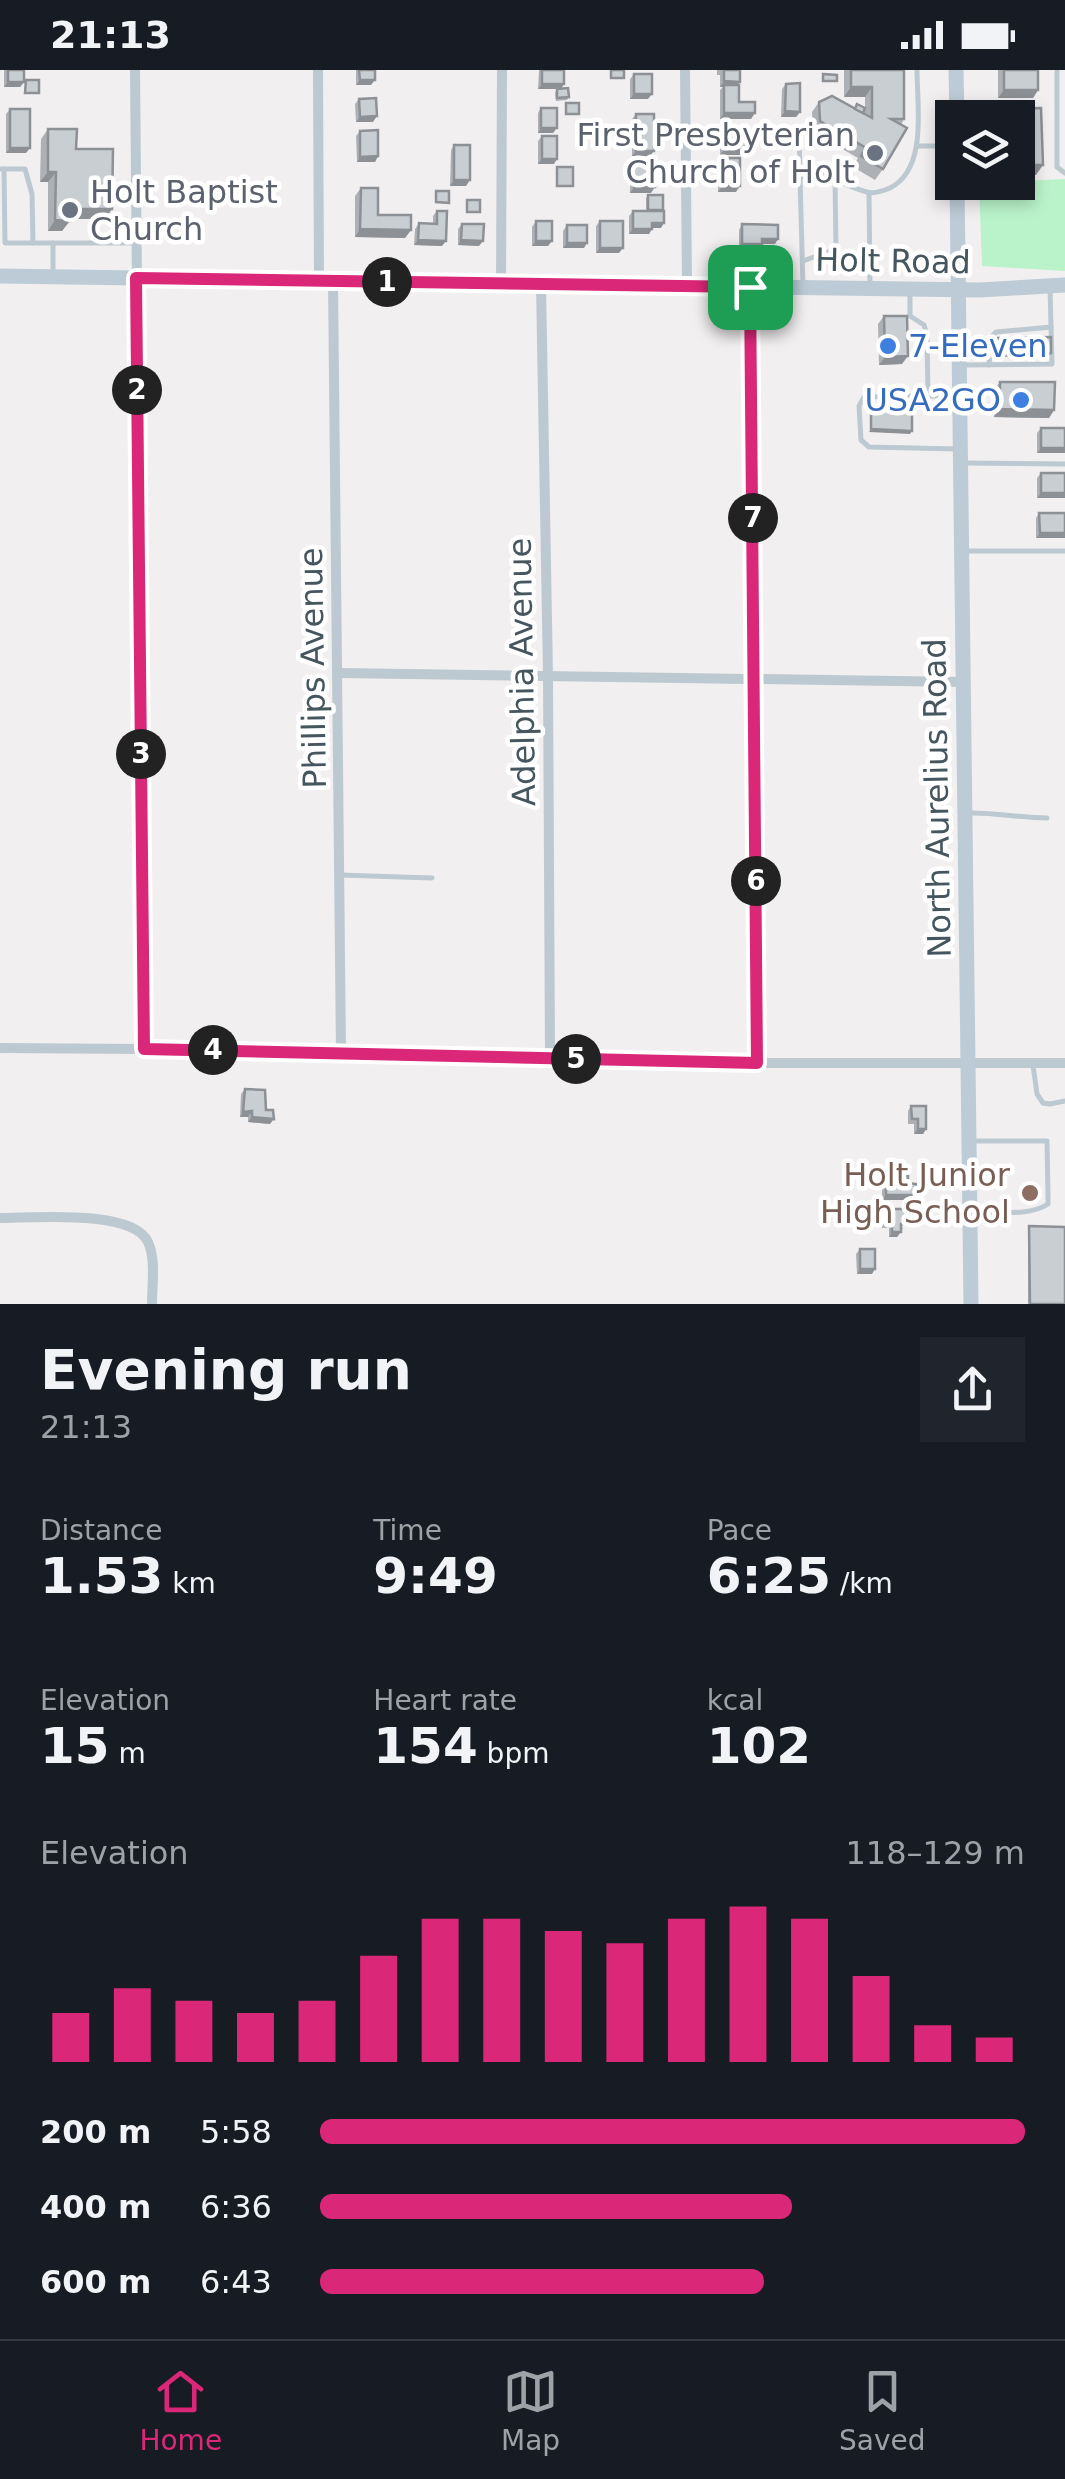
<!DOCTYPE html>
<html lang="en">
<head>
<meta charset="utf-8">
<style>
	body { margin:0; font-family:"DejaVu Sans",sans-serif; background:#20242c; color:#f1f3f6; height:100vh; display:flex; flex-direction:column; font-size:38px; white-space:nowrap }
	* { box-sizing:border-box; margin:0 }
	p { font-size:32px; color:#9ea1a6 }
	.icon { flex:none; width:55px; height:55px; fill:none; stroke:currentColor; stroke-width:2; stroke-linecap:round; stroke-linejoin:round }
	.map { position:relative; height:1234px; overflow:hidden }
	.panel { display:flex; flex-direction:column; background:#171b24; flex:1 }
	.panel>* { flex:none }
	.buttons { position:absolute; left:935px; top:30px; display:grid; gap:20px }
	.buttons a { display:grid; place-items:center; width:100px; height:100px; border-radius:0px; background:#171b24; box-shadow:0 5px 15px #0003; font-size:50px }
	.pin { position:absolute; display:grid; place-items:center; width:85px; height:85px; color:#fff; margin:-42px; border-radius:20px; box-shadow:0 5px 15px #0006 }
	.km { position:absolute; width:50px; height:50px; margin:-25px; border-radius:50%; background:#222; color:#fff; font-size:28px; line-height:50px; text-align:center }
	.round { display:grid; place-items:center; flex:none; width:105px; height:105px; border-radius:0px; background:#20242c }
	.overview { display:flex; align-items:center; justify-content:space-between; height:170px; padding:0 40px }
	h1 { font-size:55px; font-weight:600; line-height:75px }
	.stats { display:grid; grid-template-columns:repeat(3,1fr); gap:15px; height:170px; padding:10px 40px }
	.stats div { display:grid; align-content:center }
	.stats b { font-size:50px; font-weight:600 }
	.stats small { font-size:28px; font-weight:400 }
	.stats p { font-size:28px }
	.chart { height:280px; padding:20px 40px }
	.chart p { display:flex; justify-content:space-between }
	.chart svg { width:100%; height:180px; margin-top:10px; stroke:#db2777; stroke-width:6 }
	ul { padding:0 40px; list-style:none; font-size:32px }
	li { display:grid; grid-template-columns:160px 120px 1fr; align-items:center; height:75px }
	li i { height:25px; border-radius:12px; background:#db2777 }
	.status { display:flex; justify-content:space-between; align-items:center; height:70px; padding:0 50px; background:#171b24; direction:ltr }
	.status svg { height:28px; fill:currentColor }
	.dock { display:flex; justify-content:space-around; align-items:center; height:140px; border-top:2px solid #363941; background:#171b24; font-size:28px; color:#9ea1a6 }
	.dock a { display:grid; justify-items:center; gap:5px }
	.dock .current { color:#db2777 }
	.map>svg:first-child { display:block }
	.park { fill:#baf3ca }
	.lines { fill:none; stroke-linecap:round; stroke-linejoin:round }
	.lane { stroke:#bcc9d0; stroke-width:5 }
	.street { stroke:#bcc9d0; stroke-width:10 }
	.secondary { stroke:#bccbd5; stroke-width:15 }
	.wall { fill:#adb1b5 }
	.shaded-wall { fill:#8d9094 }
	.building { fill:#c9ced3; stroke:#8d9094; stroke-width:2.5 }
	.route-casing { stroke:#fff; stroke-width:20 }
	.route { stroke:#db2777; stroke-width:12 }
	.worship-dot { fill:#6b7280; stroke:#fff; stroke-width:4 }
	.shop-dot { fill:#3f7fe0; stroke:#fff; stroke-width:4 }
	.education-dot { fill:#8d6e63; stroke:#fff; stroke-width:4 }
	.labels { text-anchor:middle; dominant-baseline:central; stroke-width:9; stroke-linejoin:round; paint-order:stroke }
	.worship-label { font-size:32px; fill:#5b616d; stroke:#fff; text-anchor:end }
	.street-label { font-size:32px; fill:#46565f; stroke:#fff }
	.shop-label { font-size:32px; fill:#366cbe; stroke:#fff; text-anchor:start }
	.education-label { font-size:32px; fill:#785e54; stroke:#fff; text-anchor:end }
</style>
</head>
<body>
<div class="status"><b>21:13</b><svg viewBox="0 0 49 12"><path d="M0 12V9h3v3zM5 12V6h3v6zM10 12V3h3v9zM15 12V0h3v12zM26 1h20v11H26zM47 4h2v5h-2z"/></svg></div>
<div class="map">
<svg width="1065" height="1234" viewBox="0 0 1065 1234">
	<rect width="100%" height="100%" fill="#f2eff0"/>
	<path class="park" d="M1065,109V201L982,196L979,113Z"/>
	<g class="lines">
		<g class="lane">
			<path d="M1057,0V97L1065,103"/>
			<path d="M799,56L800,108"/>
			<path d="M917,76H952"/>
			<path d="M0,99H25L32,124L33,173"/>
			<path d="M4,99L5,173H135"/>
			<path d="M869,123L870,215"/>
			<path d="M53,173V205"/>
			<path d="M803,191L836,179L835,109"/>
			<path d="M803,215L800,109L806,103L815,101C832,107 849,118 867,122C874,124 883,121 890,118C928,99 917,35 917,0"/>
			<path d="M910,223V246L924,255L927,265L928,326H955"/>
			<path d="M927,275H954"/>
			<path d="M964,295L1052,294L1050,218"/>
			<path d="M989,295L991,267L996,262L1051,257"/>
			<path d="M928,326L864,327L859,336L861,370L869,377L957,379"/>
			<path d="M963,393L1065,394"/>
			<path d="M963,481H1065"/>
			<path d="M967,743C995,742 1019,748 1047,748"/>
			<path d="M340,805L432,808"/>
			<path d="M1033,995L1037,1024L1043,1033L1050,1034L1065,1031"/>
			<path d="M972,1071H1047L1048,1126V1134C1029,1147 996,1141 973,1142"/>
		</g>
		<g class="street">
			<path d="M135,0L144,979"/>
			<path d="M318,0L319,212"/>
			<path d="M685,0L687,216"/>
			<path d="M333,212L341,984"/>
			<path d="M501,214L502,0"/>
			<path d="M541,215L548,605L550,988"/>
			<path d="M750,217L755,610L757,993"/>
			<path d="M339,603L962,612"/>
			<path d="M0,978L144,979L757,993H1065"/>
			<path d="M0,1148C33,1148 133,1139 148,1172C156,1189 152,1215 152,1234"/>
		</g>
		<g class="secondary">
			<path d="M956,0L957,48"/>
			<path d="M957,112L971,1234"/>
			<path d="M0,206L980,220L1065,215"/>
		</g>
	</g>
	<g class="wall">
		<path d="M4,0H24V12L20,17H4Z"/>
		<path d="M356,0H375L371,15H356Z"/>
		<path d="M539,0H564L561,19L569,27L567,30L556,31L555,22L559,19H538Z"/>
		<path d="M717,0H740L738,15L739,32L751,49H720V20L723,17H720V5H717Z"/>
		<path d="M844,0H904V49L901,55L883,99L875,110L853,97L858,88L813,62L812,42L819,32L855,38H865V27H844Z"/>
		<path d="M998,0H1038V20L1033,28H998Z"/>
		<path d="M634,4L648,29H630V9Z"/>
		<path d="M786,14L800,42L796,47H781L782,19Z"/>
		<path d="M359,29L373,52H356L355,34Z"/>
		<path d="M541,38L553,63H538V43Z"/>
		<path d="M10,39L26,83H6V44Z"/>
		<path d="M636,44L650,86H632V49Z"/>
		<path d="M48,59L76,79L112,139L105,149H70L62,161H48V112H40L41,69Z"/>
		<path d="M360,61L378,86L375,92H357L356,66Z"/>
		<path d="M724,62L743,85H720V68Z"/>
		<path d="M542,66L554,94H538V71Z"/>
		<path d="M454,75L466,116H450L451,80Z"/>
		<path d="M722,88L736,122H718V93Z"/>
		<path d="M634,89L651,123H630V95Z"/>
		<path d="M361,118L378,145L411,160L405,168L355,167V126Z"/>
		<path d="M648,125L661,158H652L649,164H629V146L633,141H646V128Z"/>
		<path d="M437,141L442,176L414,175L415,159L419,153L433,154V146Z"/>
		<path d="M536,151L548,176H532V157Z"/>
		<path d="M600,151L619,183H596V156Z"/>
		<path d="M462,154L479,176L458,175V159Z"/>
		<path d="M742,154L775,174H762L758,180H739V160Z"/>
		<path d="M567,155L584,178H563V161Z"/>
		<path d="M884,246L902,294L879,295L878,254Z"/>
		<path d="M1000,312L1054,340L1049,348L994,347V320Z"/>
		<path d="M1041,358H1065L1037,383V363Z"/>
		<path d="M1041,403H1065L1037,428V408Z"/>
		<path d="M1039,443H1065L1036,468V448Z"/>
		<path d="M245,1019L266,1040L270,1054L248,1052V1047H240L241,1024Z"/>
		<path d="M911,1036L926,1059L923,1064H914V1054H908V1041Z"/>
		<path d="M886,1105L908,1113L916,1125L912,1130H882V1111Z"/>
		<path d="M886,1139L903,1159H901L897,1167H889V1158H882V1145Z"/>
		<path d="M1029,1156L1065,1234H1028V1159Z"/>
		<path d="M860,1179L872,1204H857L856,1184Z"/>
	</g>
	<g class="shaded-wall">
		<path d="M360,10H375L371,15H356Z"/>
		<path d="M724,11L740,12L736,17H720Z"/>
		<path d="M8,12H24L20,17H4Z"/>
		<path d="M542,14H564L561,19H538Z"/>
		<path d="M851,17H872L865,27H844Z"/>
		<path d="M1004,20H1038L1033,28H998Z"/>
		<path d="M634,24H652L648,29H630Z"/>
		<path d="M785,41L800,42L796,47H781Z"/>
		<path d="M724,43H755L751,49H720Z"/>
		<path d="M377,46L373,52H356L360,47Z"/>
		<path d="M541,58H557L553,63H538Z"/>
		<path d="M10,78H30L26,83H6Z"/>
		<path d="M724,80H746L743,85H720Z"/>
		<path d="M636,81H654L650,86H632Z"/>
		<path d="M378,86L375,92H357L360,87Z"/>
		<path d="M542,89H557L554,94H538Z"/>
		<path d="M1018,95H1043L1036,105L1018,106Z"/>
		<path d="M48,102H56L48,112H40Z"/>
		<path d="M454,110H470L466,116H450Z"/>
		<path d="M722,116H740L736,122H718Z"/>
		<path d="M634,117H655L651,123H630Z"/>
		<path d="M70,139H112L105,149H62Z"/>
		<path d="M55,150L70,151L62,161H48Z"/>
		<path d="M652,153H664L661,158H649Z"/>
		<path d="M360,159L411,160L405,168L355,167Z"/>
		<path d="M633,159H652L649,164H629Z"/>
		<path d="M762,169H778L775,174H758Z"/>
		<path d="M418,170L446,171L442,176L414,175Z"/>
		<path d="M461,170L483,171L479,176L458,175Z"/>
		<path d="M536,171H552L548,176H532Z"/>
		<path d="M567,173H587L584,178H563Z"/>
		<path d="M742,174H762L758,180H739Z"/>
		<path d="M600,178H623L619,183H596Z"/>
		<path d="M1051,283L1049,286L996,287L998,284Z"/>
		<path d="M908,286L902,294L879,295L885,287Z"/>
		<path d="M1000,339L1054,340L1049,348L994,347Z"/>
		<path d="M871,359L912,361L910,364L869,362Z"/>
		<path d="M1041,378H1065V383H1037Z"/>
		<path d="M1041,423H1065V428H1037Z"/>
		<path d="M1040,463H1065V468H1036Z"/>
		<path d="M252,1041L248,1047H240L243,1042Z"/>
		<path d="M252,1047L274,1049L270,1054L248,1052Z"/>
		<path d="M918,1059H926L923,1064H914Z"/>
		<path d="M886,1125H916L912,1130H882Z"/>
		<path d="M892,1162H901L897,1167H889Z"/>
		<path d="M860,1199H875L872,1204H857Z"/>
	</g>
	<g class="building">
		<rect x="8" y="0" width="16" height="12"/>
		<path d="M359,0H375V10H360Z"/>
		<rect x="542" y="0" width="22" height="14"/>
		<rect x="611" y="0" width="13" height="8"/>
		<path d="M724,0H740V12L724,11Z"/>
		<path d="M851,0H904V49H891L907,58L883,99L861,86L866,78L820,51L819,32L832,26L872,48V17H851Z"/>
		<rect x="1004" y="0" width="34" height="20"/>
		<rect x="634" y="4" width="18" height="20"/>
		<path d="M823,4L837,5V11H823Z"/>
		<path d="M26,10H39V23H25Z"/>
		<path d="M800,13V42L785,41L786,14Z"/>
		<path d="M724,15H739V32H755V43H724Z"/>
		<path d="M568,18L569,27L557,28V19Z"/>
		<path d="M376,28L377,46L360,47L359,29Z"/>
		<rect x="566" y="33" width="13" height="11"/>
		<path d="M857,34L865,38L863,43L855,39Z"/>
		<rect x="541" y="38" width="16" height="20"/>
		<path d="M1041,38L1043,95H1018V48H1006V39Z"/>
		<rect x="10" y="39" width="20" height="39"/>
		<rect x="636" y="44" width="18" height="37"/>
		<path d="M48,59H77L76,79H113L112,139H70V151L55,150L56,102H48Z"/>
		<path d="M378,60V86L360,87V61Z"/>
		<path d="M724,62H741V71H746V80H724Z"/>
		<rect x="542" y="66" width="15" height="23"/>
		<rect x="454" y="75" width="16" height="35"/>
		<rect x="722" y="88" width="18" height="28"/>
		<rect x="634" y="89" width="21" height="28"/>
		<rect x="557" y="97" width="16" height="19"/>
		<path d="M361,118H378V145H411V160L360,159Z"/>
		<path d="M436,121H449V133L436,132Z"/>
		<rect x="648" y="125" width="15" height="15"/>
		<rect x="467" y="130" width="13" height="12"/>
		<path d="M437,141H447L446,171L418,170L419,153L437,154Z"/>
		<path d="M633,141H664V153H652V159H633Z"/>
		<rect x="536" y="151" width="16" height="20"/>
		<rect x="600" y="151" width="23" height="27"/>
		<path d="M462,154H484L483,171L461,170Z"/>
		<path d="M742,154L778,155V169H762V174H742Z"/>
		<rect x="567" y="155" width="20" height="18"/>
		<path d="M884,246H907L908,286L885,287Z"/>
		<path d="M1051,267V283L998,284V268Z"/>
		<path d="M1000,312H1055L1054,340L1000,339Z"/>
		<path d="M912,340V361L871,359V341Z"/>
		<rect x="1041" y="358" width="24" height="20"/>
		<rect x="1041" y="403" width="24" height="20"/>
		<path d="M1039,443H1065V463H1040Z"/>
		<path d="M245,1019L265,1020L266,1040H273L274,1049L252,1047V1041L243,1042Z"/>
		<path d="M911,1036H926V1059H918V1049H912Z"/>
		<path d="M886,1105L908,1106V1113L916,1114V1125H886Z"/>
		<path d="M886,1139H907V1154H901V1162H892V1152H886Z"/>
		<path d="M1029,1156L1065,1157V1234H1030Z"/>
		<rect x="860" y="1179" width="15" height="20"/>
	</g>
	<g class="lines">
		<defs>
			<path id="route" d="M136,208L750,217L757,993L144,979Z"/>
		</defs>
		<use href="#route" class="route-casing"/>
		<use href="#route" class="route"/>
	</g>
	<g class="worship-dot">
		<circle cx="875" cy="83" r="10"/>
		<circle cx="70" cy="140" r="10"/>
	</g>
	<g class="shop-dot">
		<circle cx="888" cy="276" r="10"/>
		<circle cx="1021" cy="330" r="10"/>
	</g>
	<circle class="education-dot" cx="1030" cy="1123" r="10"/>
	<g class="labels">
		<g class="worship-label">
			<text x="855" y="65">First Presbyterian<tspan x="855" dy="37">Church of Holt</tspan></text>
			<text x="90" y="122" text-anchor="start">Holt Baptist<tspan x="90" dy="37">Church</tspan></text>
		</g>
		<g class="street-label">
			<text transform="translate(893 191) rotate(1)">Holt Road</text>
			<text transform="translate(313 598) rotate(-91)">Phillips Avenue</text>
			<text transform="translate(522 602) rotate(-91)">Adelphia Avenue</text>
			<text transform="translate(937 728) rotate(-91)">North Aurelius Road</text>
		</g>
		<g class="shop-label">
			<text x="908" y="276">7-Eleven</text>
			<text x="1001" y="330" text-anchor="end">USA2GO</text>
		</g>
		<g class="education-label">
			<text x="1010" y="1105">Holt Junior<tspan x="1010" dy="37">High School</tspan></text>
		</g>
	</g>
</svg>
<div class="buttons">
<a><svg class="icon" aria-label="layers" viewBox="0 0 24 24"><path d="M12 4l9 5-9 5-9-5zM3 14l9 5 9-5"/></svg></a>
</div>
<div class="pin" style="left:750px;top:217px;background:#1e9e55"><svg class="icon" aria-label="arrive" viewBox="0 0 24 24"><path d="M6 21V4h12l-3 4 3 4H6"/></svg></div>
<b class="km" style="left:387px;top:212px">1</b>
<b class="km" style="left:137px;top:320px">2</b>
<b class="km" style="left:141px;top:684px">3</b>
<b class="km" style="left:213px;top:980px">4</b>
<b class="km" style="left:576px;top:989px">5</b>
<b class="km" style="left:756px;top:811px">6</b>
<b class="km" style="left:753px;top:448px">7</b>
</div>
<section class="panel">
<div class="overview"><div><h1>Evening run</h1><p>21:13</p></div><a class="round"><svg class="icon" aria-label="share" viewBox="0 0 24 24"><path d="M12 15V3M7 8l5-5 5 5M5 13v7h14v-7"/></svg></a></div>
<div class="stats">
<div><p>Distance</p><b>1.53<small> km</small></b></div>
<div><p>Time</p><b>9:49</b></div>
<div><p>Pace</p><b>6:25<small> /km</small></b></div>
</div>
<div class="stats">
<div><p>Elevation</p><b>15<small> m</small></b></div>
<div><p>Heart rate</p><b>154<small> bpm</small></b></div>
<div><p>kcal</p><b>102</b></div>
</div>
<div class="chart"><p><span>Elevation</span>118–129 m</p>
<svg viewBox="0 0 160 44" preserveAspectRatio="none"><path d="M5 44V32M15 44V26M25 44V29M35 44V32M45 44V29M55 44V18M65 44V9M75 44V9M85 44V12M95 44V15M105 44V9M115 44V6M125 44V9M135 44V23M145 44V35M155 44V38"/></svg>
</div>
<ul>
<li><b>200 m</b>5:58<i style="width:100%"></i></li>
<li><b>400 m</b>6:36<i style="width:67%"></i></li>
<li><b>600 m</b>6:43<i style="width:63%"></i></li>
</ul>
</section>
<nav class="dock">
<a class="current"><svg class="icon" aria-label="home" viewBox="0 0 24 24"><path d="M3 11l9-7 9 7M6 9v11h12V9"/></svg>Home</a>
<a><svg class="icon" aria-label="map" viewBox="0 0 24 24"><path d="M3 6l6-2 6 2 6-2v14l-6 2-6-2-6 2zM9 4v14M15 6v14"/></svg>Map</a>
<a><svg class="icon" aria-label="saved" viewBox="0 0 24 24"><path d="M7 4h10v16l-5-4-5 4z"/></svg>Saved</a>
</nav>
</body>
</html>
